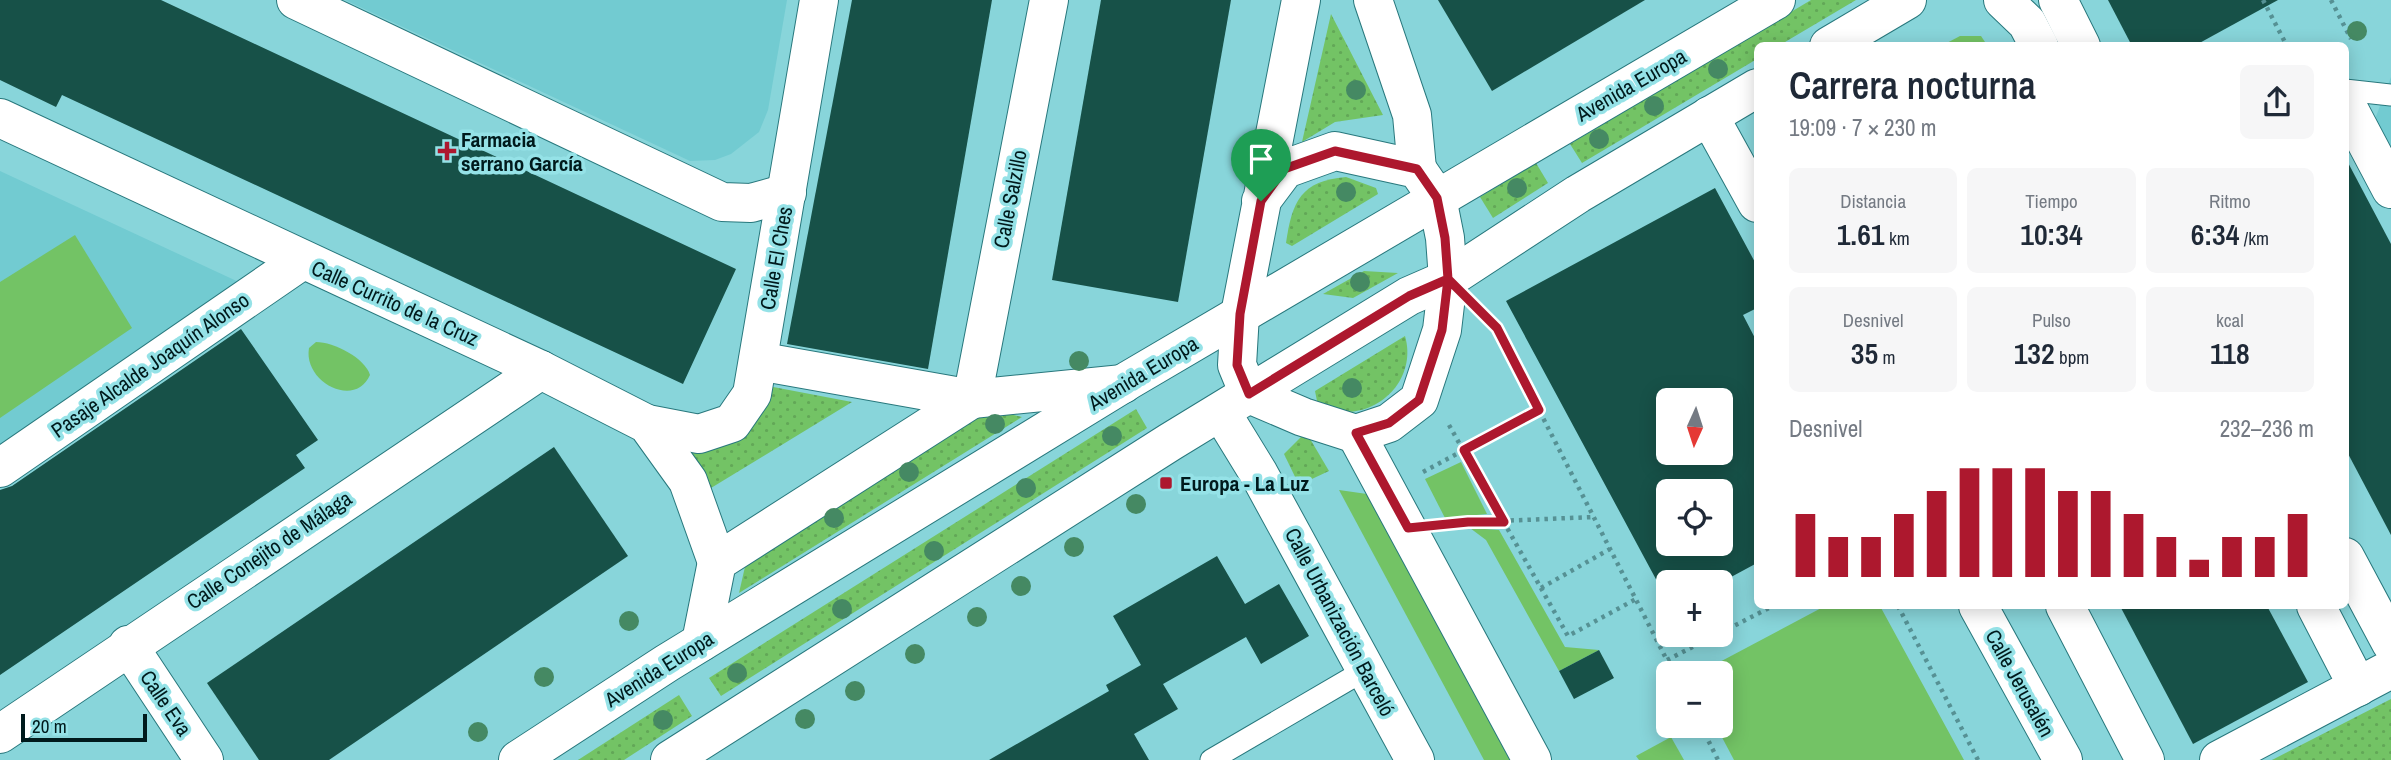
<!DOCTYPE html>
<html lang="es">
<head>
<meta charset="utf-8">
<style>
	body { margin:0; font-family:"Archivo Narrow",sans-serif; background:#f6f6f7; color:#1f2937; height:100vh; display:flex; flex-direction:column; font-size:26px; white-space:nowrap }
	* { box-sizing:border-box; margin:0 }
	p { font-size:23px; color:#747a83 }
	.icon { flex:none; width:38px; height:38px; fill:none; stroke:currentColor; stroke-width:2; stroke-linecap:round; stroke-linejoin:round }
	.map { position:relative; flex:1; overflow:hidden }
	.panel { position:absolute; left:1754px; top:42px; width:595px; height:567px; display:flex; flex-direction:column; background:#fff; border-radius:10px; box-shadow:0 4px 18px #0003 }
	.panel>* { flex:none }
	.needle { width:46px; rotate:183deg }
	.fabs { position:absolute; left:1656px; top:388px; display:grid; gap:14px }
	.fabs a { display:grid; place-items:center; width:77px; height:77px; border-radius:10px; background:#fff; box-shadow:0 4px 18px #0003; font-size:35px }
	.scale { position:absolute; left:21px; bottom:18px; width:126px; box-sizing:border-box; padding-left:7px; border:4px solid #001a1c; border-top:0; font-size:19px; line-height:24px; white-space:nowrap; color:#001a1c; -webkit-text-stroke:5px #95e2e7; paint-order:stroke }
	.pin { position:absolute; display:grid; place-items:center; width:60px; height:60px; color:#fff; margin:-72px -30px; border-radius:50% 50% 50% 0; rotate:-45deg; box-shadow:0 0 7px #0007 }
	.pin .icon { rotate:45deg }
	.round { display:grid; place-items:center; flex:none; width:74px; height:74px; border-radius:10px; background:#f6f6f7 }
	.summary { display:flex; align-items:center; justify-content:space-between; height:119px; padding:0 35px }
	h1 { font-size:38px; font-weight:600; line-height:52px }
	.metrics { display:grid; grid-template-columns:repeat(3,1fr); gap:10px; height:119px; padding:7px 35px }
	.metrics div { display:grid; align-content:center; border-radius:10px; background:#f6f6f7; text-align:center }
	.metrics b { font-size:30px; font-weight:600 }
	.metrics small { font-size:19px; font-weight:400 }
	.metrics p { font-size:19px }
	.chart { height:196px; padding:14px 35px }
	.chart p { display:flex; justify-content:space-between }
	.chart svg { width:100%; height:126px; margin-top:7px; stroke:#ad182e; stroke-width:6 }
	.map>svg:first-child { display:block }
	.built { fill:#72cbd1 }
	.grass { fill:url(#grass-dots) }
	.green { fill:#73c365 }
	.building { fill:#175148; fill-rule:evenodd }
	.lines { fill:none; stroke-linecap:round; stroke-linejoin:round }
	.lane-casing { stroke:#28787d; stroke-width:23 }
	.street-casing { stroke:#28787d; stroke-width:40 }
	.secondary-casing { stroke:#28787d; stroke-width:40 }
	.path { stroke:#569194; stroke-width:4.5; stroke-dasharray:3.5 5; stroke-linecap:butt }
	.lane { stroke:#fff; stroke-width:21 }
	.street { stroke:#fff; stroke-width:38 }
	.secondary { stroke:#fff; stroke-width:38 }
	.tree { fill:#458963 }
	.route-casing { stroke:#fff; stroke-width:14 }
	.route { stroke:#ad182e; stroke-width:9 }
	.poi-dot { fill:#ad182e; stroke:#95e2e7; stroke-width:2.5 }
	.labels { text-anchor:middle; dominant-baseline:central; stroke-width:7; stroke-linejoin:round; paint-order:stroke }
	.street-label { font-size:21px; fill:#001a1c; stroke:#95e2e7 }
	.poi-label { font-size:21px; font-weight:bold; fill:#001a1c; stroke:#95e2e7; text-anchor:start }
</style>
</head>
<body>
<div class="map">
<svg width="2391" height="760" viewBox="0 0 2391 760">
	<defs>
		<pattern id="grass-dots" width="8" height="8" patternUnits="userSpaceOnUse" patternTransform="scale(1.75)"><rect width="8" height="8" fill="#73c365"/><path d="M2 2h.1M6 6h.1" fill="none" stroke="#62a757" stroke-width="1.8" stroke-linecap="round"/></pattern>
	</defs>
	<rect width="100%" height="100%" fill="#88d5da"/>
	<g class="built">
		<path d="M345,0H787L768,110L759,132L731,154L715,160L690,161Z"/>
		<path d="M2391,77V147L2375,119Z"/>
		<path d="M0,171L243,284L0,449Z"/>
	</g>
	<g class="grass">
		<path d="M1811,0H1856L1780,45L1757,46V59L1582,163L1570,144Z"/>
		<path d="M1331,14L1383,115L1335,122L1302,142Z"/>
		<path d="M1536,163L1548,183L1493,218L1480,197Z"/>
		<path d="M1346,177L1376,188L1378,194L1292,246L1286,243C1292,201 1301,181 1346,177Z"/>
		<path d="M1364,271L1398,273L1353,298L1323,294Z"/>
		<path d="M1405,336C1416,373 1388,410 1348,412C1339,412 1326,404 1317,401L1315,391Z"/>
		<path d="M768,386L852,402L711,488L685,442Z"/>
		<path d="M1136,409L1147,428L721,696L709,678Z"/>
		<path d="M996,411L1022,417L739,593L747,558L973,414Z"/>
		<path d="M1306,432L1329,471L1299,485L1284,454Z"/>
		<path d="M679,695L692,716L624,760H578Z"/>
		<path d="M2391,699V760H2272Z"/>
	</g>
	<g class="green">
		<path d="M1960,36H1981L1987,45H1943Z"/>
		<path d="M75,235L132,328L0,418V282Z"/>
		<path d="M316,342C334,342 365,358 370,375C355,409 303,382 309,348Z"/>
		<path d="M1461,462L1487,514L1445,518L1425,479Z"/>
		<path d="M1339,490L1367,494L1510,760H1484Z"/>
		<path d="M1470,528L1499,530L1565,647L1599,650L1559,671L1486,540Z"/>
		<path d="M1825,606H1880L1964,760H1734L1716,726H1720V674H1697Z"/>
		<path d="M1671,737L1684,760H1639L1636,756Z"/>
	</g>
	<g class="building">
		<path d="M0,0H161L736,269L683,384L62,95L56,107L0,80Z"/>
		<path d="M852,0H992L928,369L787,344Z"/>
		<path d="M1101,0H1231L1178,302L1052,280Z"/>
		<path d="M1438,0H1645L1492,91Z"/>
		<path d="M2108,0H2278L2194,46H2132Z"/>
		<path d="M2345,157L2391,244V535L2345,448Z"/>
		<path d="M1715,188L1757,266V308L1743,315L1757,342V563L1720,583H1658L1506,301ZM1668,401H1720V453H1668ZM1668,492H1720V544H1668Z"/>
		<path d="M241,329L318,440L296,455L305,468L0,675V490L12,486Z"/>
		<path d="M554,447L628,556L329,760H259L207,683Z"/>
		<path d="M1217,556L1245,604L1279,584L1309,636L1261,664L1246,637L1163,684L1178,709L1134,734L1149,760H989L1109,691L1106,685L1141,665L1113,616Z"/>
		<path d="M2120,606H2267L2308,682L2193,744Z"/>
		<path d="M1599,650L1614,678L1574,699L1559,671Z"/>
	</g>
	<g class="lines">
		<defs>
			<g id="lane">
				<path d="M2345,90L2391,95"/>
				<path d="M1211,760L1365,670"/>
			</g>
			<g id="street">
				<path d="M296,0L722,202L751,203L787,193"/>
				<path d="M2003,0L2027,23L2039,46"/>
				<path d="M2058,0L2081,46"/>
				<path d="M2345,102L2391,189"/>
				<path d="M1709,116L1757,203"/>
				<path d="M0,118L541,370L647,424L688,481L717,562"/>
				<path d="M758,361L972,399L1123,384"/>
				<path d="M972,399L1049,0"/>
				<path d="M1221,412L1259,474L1415,760"/>
				<path d="M647,424L699,434L732,423L752,394L819,0"/>
				<path d="M1356,434L1532,760"/>
				<path d="M0,468L301,261"/>
				<path d="M2345,557L2391,643"/>
				<path d="M1978,606L2063,760"/>
				<path d="M2065,606L2145,760"/>
				<path d="M2316,606L2358,687"/>
				<path d="M701,642L717,562L972,399"/>
				<path d="M128,645L204,760"/>
				<path d="M0,734L541,370"/>
				<path d="M2219,760L2391,669"/>
			</g>
			<g id="secondary">
				<path d="M1373,0L1412,115L1417,169"/>
				<path d="M1829,46L1907,0"/>
				<path d="M1261,201L1285,169L1335,151L1417,169L1437,198L1445,238L1448,279L1442,330L1419,400L1389,423L1356,434L1303,417L1249,394L1237,365L1240,314L1301,0"/>
				<path d="M518,760L667,663L1129,380L1776,0"/>
				<path d="M670,760L1170,442L1409,296L1448,279L1578,194L1757,88"/>
			</g>
		</defs>
		<use href="#lane" class="lane-casing"/>
		<use href="#street" class="street-casing"/>
		<use href="#secondary" class="secondary-casing"/>
		<g class="path">
			<path d="M2263,0L2287,46"/>
			<path d="M2331,0L2351,39"/>
			<path d="M1485,316L1497,328L1674,674"/>
			<path d="M1449,425L1568,636L1636,599"/>
			<path d="M1423,472L1539,410"/>
			<path d="M1451,523L1594,517"/>
			<path d="M1541,588L1610,549"/>
			<path d="M1898,606L1978,760"/>
			<path d="M1720,633L1773,606"/>
			<path d="M1667,660L1716,635"/>
			<path d="M1701,726L1718,760"/>
		</g>
		<use href="#lane" class="lane"/>
		<use href="#street" class="street"/>
		<use href="#secondary" class="secondary"/>
	</g>
	<g class="tree">
		<circle cx="2357" cy="31" r="10"/>
		<circle cx="1718" cy="69" r="10"/>
		<circle cx="1356" cy="90" r="10"/>
		<circle cx="1654" cy="106" r="10"/>
		<circle cx="1599" cy="139" r="10"/>
		<circle cx="1517" cy="188" r="10"/>
		<circle cx="1346" cy="192" r="10"/>
		<circle cx="1360" cy="282" r="10"/>
		<circle cx="1079" cy="361" r="10"/>
		<circle cx="1352" cy="388" r="10"/>
		<circle cx="995" cy="424" r="10"/>
		<circle cx="1112" cy="436" r="10"/>
		<circle cx="909" cy="472" r="10"/>
		<circle cx="1026" cy="488" r="10"/>
		<circle cx="1136" cy="504" r="10"/>
		<circle cx="834" cy="518" r="10"/>
		<circle cx="1074" cy="547" r="10"/>
		<circle cx="934" cy="551" r="10"/>
		<circle cx="1021" cy="586" r="10"/>
		<circle cx="842" cy="609" r="10"/>
		<circle cx="977" cy="617" r="10"/>
		<circle cx="629" cy="621" r="10"/>
		<circle cx="915" cy="654" r="10"/>
		<circle cx="737" cy="673" r="10"/>
		<circle cx="544" cy="677" r="10"/>
		<circle cx="855" cy="691" r="10"/>
		<circle cx="805" cy="719" r="10"/>
		<circle cx="663" cy="720" r="10"/>
		<circle cx="478" cy="732" r="10"/>
	</g>
	<g class="lines">
		<defs>
			<path id="route" d="M1261,201L1240,314L1237,365L1249,394L1409,296L1448,279L1497,328L1539,410L1464,450L1504,522H1468L1408,528L1356,433L1389,423L1419,400L1442,330L1448,279L1445,238L1437,198L1417,169L1335,151L1284,169L1261,201"/>
		</defs>
		<use href="#route" class="route-casing"/>
		<use href="#route" class="route"/>
	</g>
	<g class="poi-dot">
		<path d="M443.5 140.5h7v7h7v7h-7v7h-7v-7h-7v-7h7z"/>
		<rect x="1159" y="476" width="14" height="14" rx="3.5"/>
	</g>
	<g class="labels">
		<g class="street-label">
			<text transform="translate(1631 85) rotate(-30)">Avenida Europa</text>
			<text transform="translate(1010 199) rotate(-79)">Calle Salzillo</text>
			<text transform="translate(776 258) rotate(-80)">Calle El Ches</text>
			<text transform="translate(395 303) rotate(24)">Calle Currito de la Cruz</text>
			<text transform="translate(150 365) rotate(-35)">Pasaje Alcalde Joaquín Alonso</text>
			<text transform="translate(1143 373) rotate(-31)">Avenida Europa</text>
			<text transform="translate(269 550) rotate(-34)">Calle Conejito de Málaga</text>
			<text transform="translate(1340 622) rotate(62)">Calle Urbanización Barceló</text>
			<text transform="translate(659 669) rotate(-32)">Avenida Europa</text>
			<text transform="translate(2020 683) rotate(61)">Calle Jerusalén</text>
			<text transform="translate(166 703) rotate(56)">Calle Eva</text>
		</g>
		<g class="poi-label">
			<text x="461" y="139">Farmacia<tspan x="461" dy="24">serrano García</tspan></text>
			<text x="1180" y="483">Europa - La Luz</text>
		</g>
	</g>
</svg>
<div class="fabs">
<a><svg class="needle" viewBox="-14 -14 28 28"><path d="M0-13l5 13h-10z" fill="#e53935"/><path d="M0 13l5-13h-10z" fill="#747a83"/></svg></a>
<a><svg class="icon" aria-label="locate" viewBox="0 0 24 24"><circle cx="12" cy="12" r="6"/><path d="M12 2v4M12 18v4M2 12h4M18 12h4"/></svg></a>
<a>+</a>
<a>−</a>
</div>
<div class="scale">20 m</div>
<div class="pin" style="left:1261px;top:201px;background:#1e9e55"><svg class="icon" aria-label="arrive" viewBox="0 0 24 24"><path d="M6 21V4h12l-3 4 3 4H6"/></svg></div>
<section class="panel">
<div class="summary"><div><h1>Carrera nocturna</h1><p>19:09 · 7 × 230 m</p></div><a class="round"><svg class="icon" aria-label="share" viewBox="0 0 24 24"><path d="M12 15V3M7 8l5-5 5 5M5 13v7h14v-7"/></svg></a></div>
<div class="metrics">
<div><p>Distancia</p><b>1.61<small> km</small></b></div>
<div><p>Tiempo</p><b>10:34</b></div>
<div><p>Ritmo</p><b>6:34<small> /km</small></b></div>
</div>
<div class="metrics">
<div><p>Desnivel</p><b>35<small> m</small></b></div>
<div><p>Pulso</p><b>132<small> bpm</small></b></div>
<div><p>kcal</p><b>118</b></div>
</div>
<div class="chart"><p><span>Desnivel</span>232–236 m</p>
<svg viewBox="0 0 160 44" preserveAspectRatio="none"><path d="M5 44V22M15 44V30M25 44V30M35 44V22M45 44V14M55 44V6M65 44V6M75 44V6M85 44V14M95 44V14M105 44V22M115 44V30M125 44V38M135 44V30M145 44V30M155 44V22"/></svg>
</div>
</section>
</div>
</body>
</html>
